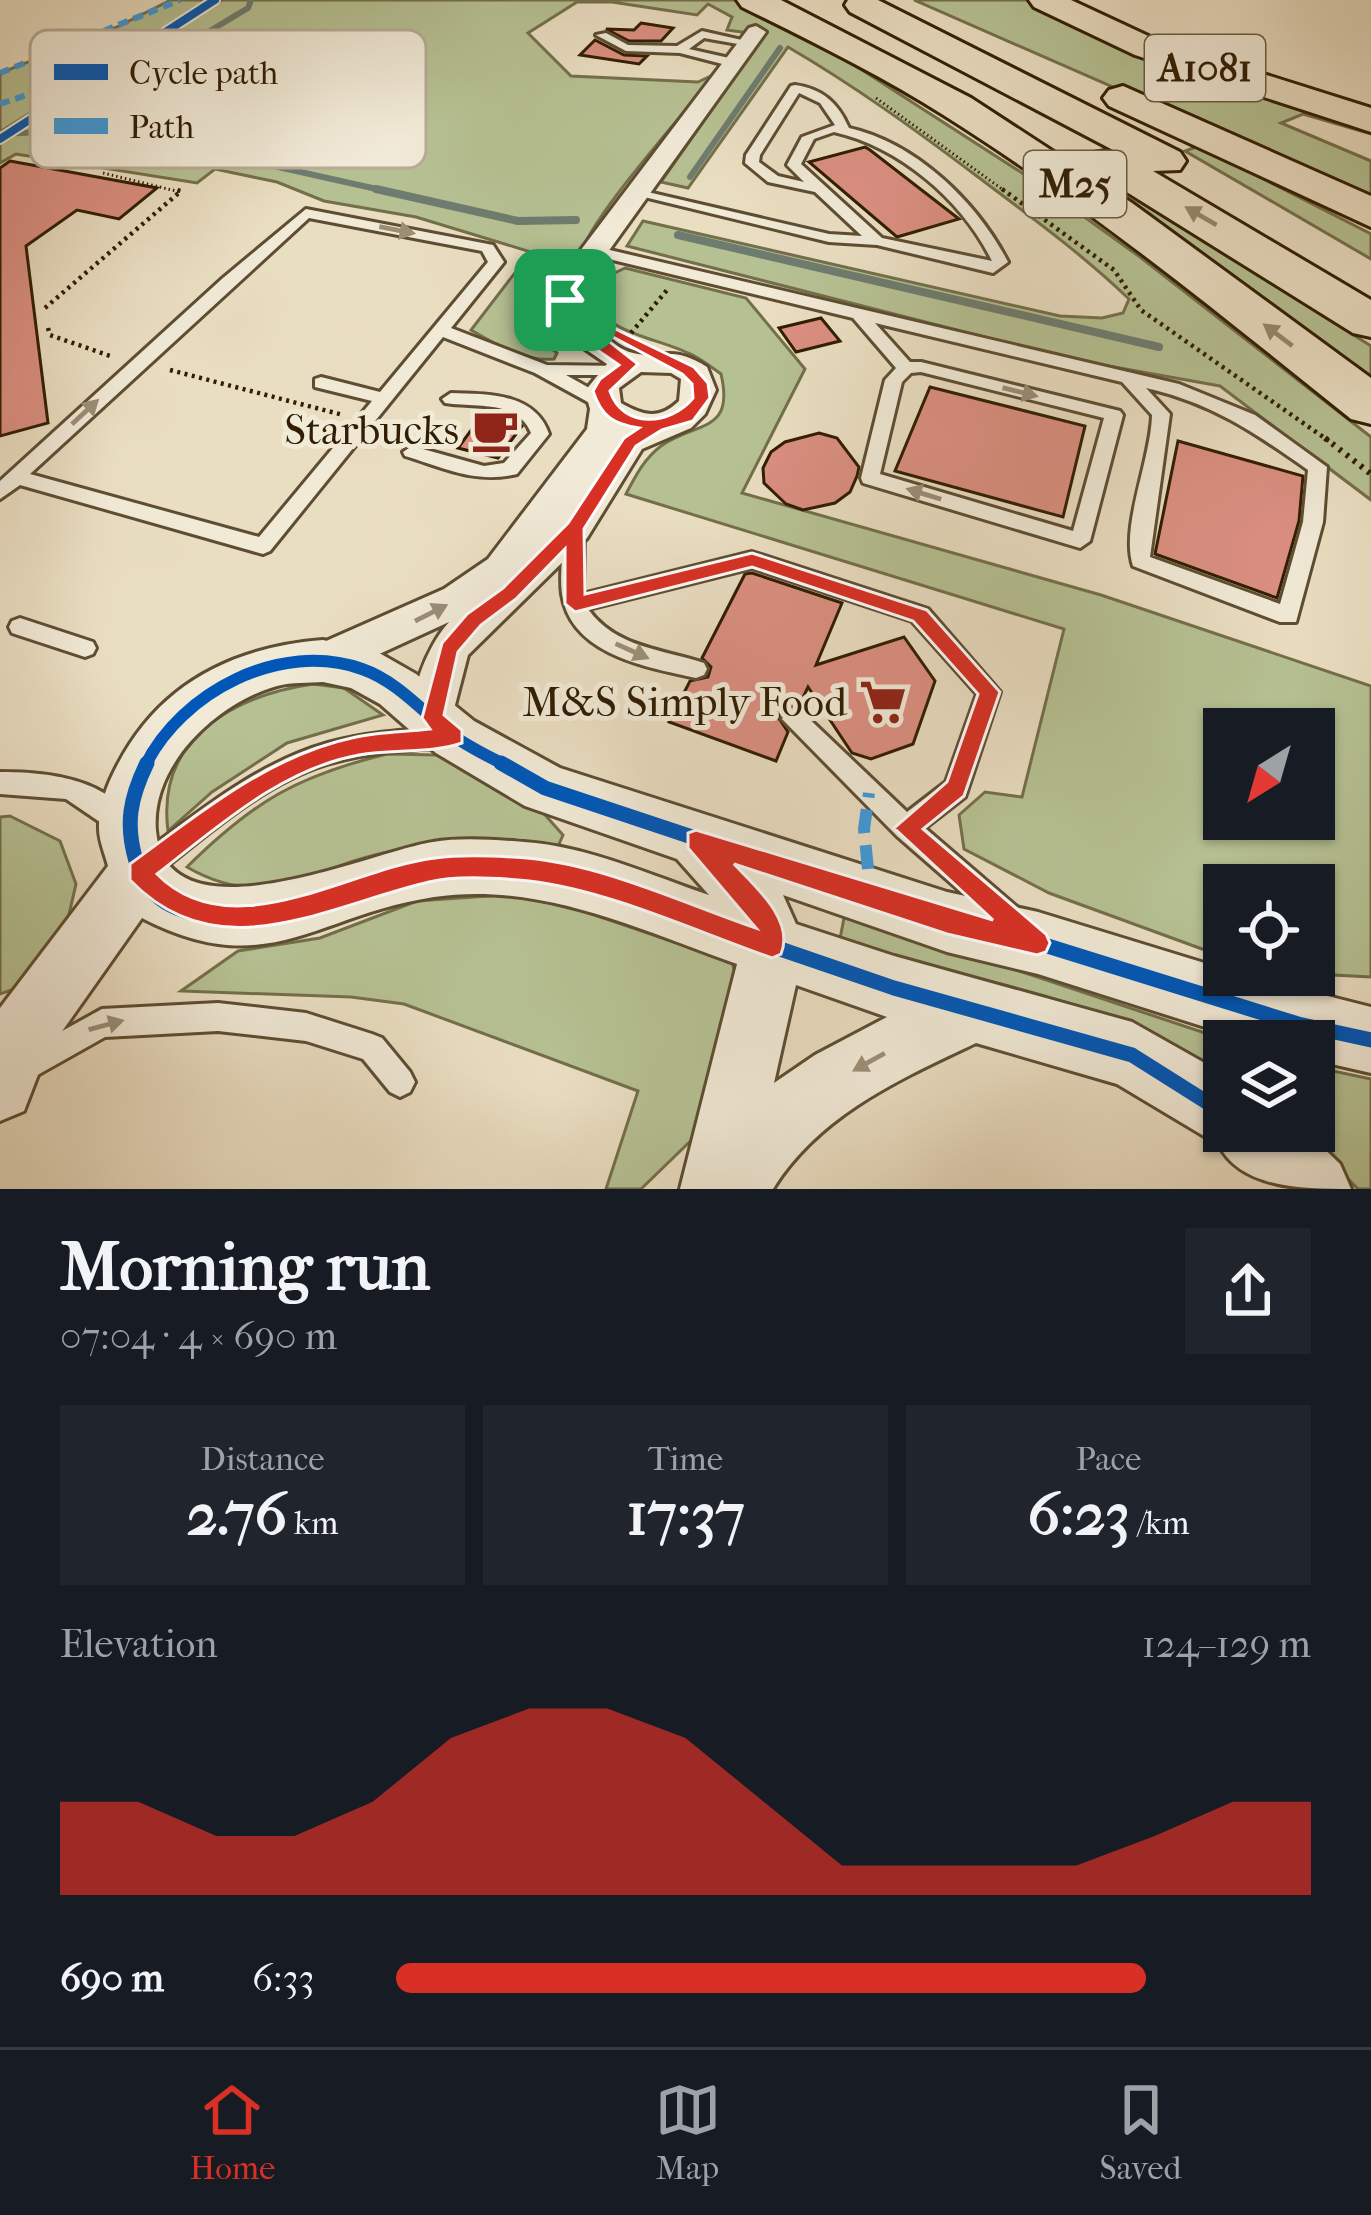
<!DOCTYPE html>
<html lang="en">
<head>
<meta charset="utf-8">
<style>
	body { margin:0; font-family:"IM FELL French Canon",serif; background:#20242c; color:#f1f3f6; height:100vh; display:flex; flex-direction:column; font-size:45px; white-space:nowrap }
	* { box-sizing:border-box; margin:0 }
	p { font-size:39px; color:#9ea1a6 }
	.icon { flex:none; width:66px; height:66px; fill:none; stroke:currentColor; stroke-width:2; stroke-linecap:round; stroke-linejoin:round }
	.map { position:relative; height:1189px; overflow:hidden }
	.side { display:flex; flex-direction:column; background:#171b24; flex:1 }
	.side>* { flex:none }
	.needle { width:78px; rotate:217deg }
	.controls { position:absolute; left:1203px; top:708px; display:grid; gap:24px }
	.controls a { display:grid; place-items:center; width:132px; height:132px; border-radius:0px; background:#171b24; box-shadow:0 3px 9px #0004; font-size:60px }
	.pin { position:absolute; display:grid; place-items:center; width:102px; height:102px; color:#fff; margin:-51px; border-radius:24px; box-shadow:0 6px 18px #0006 }
	.round { display:grid; place-items:center; flex:none; width:126px; height:126px; border-radius:0px; background:#20242c }
	.overview { display:flex; align-items:center; justify-content:space-between; height:204px; padding:0 60px }
	h1 { font-size:66px; font-weight:800; line-height:90px }
	.figures { display:grid; grid-template-columns:repeat(3,1fr); gap:18px; height:204px; padding:12px 60px }
	.figures div { display:grid; align-content:center; border-radius:0px; background:#20242c; text-align:center }
	.figures b { font-size:60px; font-weight:800 }
	.figures small { font-size:33px; font-weight:400 }
	.figures p { font-size:33px }
	.chart { height:336px; padding:24px 60px }
	.chart p { display:flex; justify-content:space-between }
	.chart svg { width:100%; height:216px; margin-top:12px; fill:#d93025; opacity:.7 }
	ul { padding:0 60px; list-style:none; font-size:39px }
	li { display:grid; grid-template-columns:192px 144px 1fr; align-items:center; height:90px }
	li i { height:30px; border-radius:15px; background:#d93025 }
	.tab-bar { display:flex; justify-content:space-around; align-items:center; height:168px; border-top:3px solid #363941; background:#171b24; font-size:33px; color:#9ea1a6 }
	.tab-bar a { display:grid; justify-items:center; gap:6px }
	.tab-bar .active { color:#d93025 }
	.map>svg:first-child { display:block }
	.green { fill:#b6c193; stroke:#736f4a; stroke-width:3; fill-rule:evenodd }
	.lines { fill:none; stroke-linecap:round; stroke-linejoin:round }
	.stream-far1 { stroke:#6e7c6f; stroke-width:6 }
	.stream { stroke:#6e7c6f; stroke-width:8 }
	.building { fill:#db8f81; stroke:#301d02; stroke-width:3 }
	.service-casing { stroke:#5e4d32; stroke-width:6 }
	.minor-casing { stroke:#5e4d32; stroke-width:6 }
	.tertiary-casing { stroke:#5e4d32; stroke-width:6 }
	.primary-casing { stroke:#301d02; stroke-width:6 }
	.motorway-casing { stroke:#301d02; stroke-width:6 }
	.path-far2 { stroke:#301d02; stroke-width:3; stroke-dasharray:1.5 3; stroke-linecap:butt }
	.path-far1 { stroke:#301d02; stroke-width:4.5; stroke-dasharray:3 4.5; stroke-linecap:butt }
	.path { stroke:#301d02; stroke-width:6; stroke-dasharray:3 6; stroke-linecap:butt }
	.service { fill:#f1ead7; fill-rule:evenodd }
	.minor { fill:#f1ead7; fill-rule:evenodd }
	.tertiary { fill:#f1ead7; fill-rule:evenodd }
	.primary { fill:#eadec2; fill-rule:evenodd }
	.motorway { fill:#eadec2; fill-rule:evenodd }
	.quiet-far1 { stroke:#3e9bdd; stroke-width:6; stroke-dasharray:10 6; stroke-linecap:butt }
	.quiet { stroke:#3e9bdd; stroke-width:12; stroke-dasharray:24 12; stroke-linecap:butt }
	.cycleway-far2-casing { stroke:#f1ead7; stroke-width:12 }
	.cycleway-far1-casing { stroke:#f1ead7; stroke-width:20 }
	.cycleway-casing { stroke:#f1ead7; stroke-width:22 }
	.cycleway-far2 { stroke:#0057b8; stroke-width:8 }
	.cycleway-far1 { stroke:#0057b8; stroke-width:12 }
	.cycleway { stroke:#0057b8; stroke-width:15 }
	.oneway { fill:#96876c }
	.oneway2 { fill:#9a8e77 }
	.route { fill:#d93025; stroke:#fff; stroke-width:3; fill-rule:evenodd }
	.labels { text-anchor:middle; dominant-baseline:central; stroke-width:10; stroke-linejoin:round; paint-order:stroke }
	.shield { fill:#f1ead7; stroke:#6a5a42; stroke-width:3 }
	.shield-label { font-size:39px; font-weight:bold; fill:#301d02 }
	.poi-label { font-size:42px; fill:#301d02; stroke:#f1ead7; text-anchor:end }
	.key { fill:#f1ead7; stroke:#b7ac97; stroke-width:3 }
	.key-label { font-size:33px; fill:#301d02 }
</style>
</head>
<body>
<div class="map">
<svg width="1371" height="1189" viewBox="0 0 1371 1189">
	<rect width="100%" height="100%" fill="#eadec2"/>
	<filter id="stains"><feTurbulence type="fractalNoise" baseFrequency=".00167" numOctaves="4"/><feColorMatrix values="0 0 0 0 .2 0 0 0 0 .09 0 0 0 0 .02 0 0 0 .5 -.17"/></filter>
	<radialGradient id="worn" r=".72"><stop offset=".6" stop-color="#630" stop-opacity="0"/><stop offset="1" stop-color="#630" stop-opacity=".3"/></radialGradient>
	<g class="green">
		<path d="M171,0H210L0,132V73L117,27Z"/>
		<path d="M222,0H735L859,68L1033,180L1140,257L1371,437V500L1220,386L1075,360L627,246L643,221L1060,316L1102,318L1123,313L1129,299C1082,254 1030,216 978,177C917,131 855,86 788,47L688,188L661,182L764,35L727,30L732,17L708,4L697,15L612,2H577L528,33L571,76L698,82L715,74C686,112 590,217 580,256L527,329L557,353L554,359C525,362 495,344 471,330L531,252L416,217L324,201L277,182L215,169L197,183L16,154L0,163V144Z"/>
		<path d="M914,0H1028L1087,31L1371,125V134L1303,114L1281,123L1371,161V200Z"/>
		<path d="M1199,146L1371,234V259L1185,151Z"/>
		<path d="M1106,179L1371,346V393L1092,185Z"/>
		<path d="M625,268L746,298L805,369L742,493L1101,595L1371,686V977L1314,974V885H1224V957L1049,893L964,849L959,815L985,792L1022,797L1064,629L626,494C636,475 644,459 661,446C696,421 735,434 721,374C711,367 700,358 688,353C654,337 607,334 589,297L596,282ZM1224,729H1314V819H1224Z"/>
		<path d="M313,684L344,688L383,715L287,743L212,792L168,831C156,739 232,696 313,684Z"/>
		<path d="M387,754L436,755L538,807L563,835L556,851C519,849 481,843 445,845C417,846 380,852 354,861C291,882 250,904 187,867C254,801 297,776 387,754Z"/>
		<path d="M10,816L60,841L76,884L64,936L31,983L0,994V817Z"/>
		<path d="M531,893L732,962L741,994L708,1124L641,1189H606L638,1091L404,1004L351,997L181,991L238,951L320,938L417,901Z"/>
		<path d="M845,913L1229,1041H1224V1074C1111,999 968,979 839,944Z"/>
		<path d="M1314,1067L1371,1079V1189H1358L1301,1131H1314Z"/>
	</g>
	<g class="lines">
		<g class="stream-far1">
			<path d="M42,132L75,158L169,163L215,153L390,192"/>
			<path d="M0,134L42,132L248,8L251,0"/>
			<path d="M690,177L780,48"/>
		</g>
		<g class="stream">
			<path d="M376,189L518,221L576,220"/>
			<path d="M678,235L1159,347"/>
		</g>
	</g>
	<g class="building">
		<path d="M641,23L673,28L661,41H629L606,29L634,30Z"/>
		<path d="M595,40L624,55L647,56L639,64L580,55Z"/>
		<path d="M865,147L870,150L959,219L897,237L809,162Z"/>
		<path d="M10,161L157,188L119,219L77,210L26,246L48,423L0,436V168Z"/>
		<path d="M821,318L840,341L796,352L779,328Z"/>
		<path d="M930,387L1085,426L1063,517L895,471Z"/>
		<path d="M485,411L504,414L522,426L498,458L458,448Z"/>
		<path d="M819,433L837,438L859,467L857,476L850,492L835,503L803,510L786,504L764,483L763,468L771,452L785,442Z"/>
		<path d="M1178,441L1303,476L1299,521L1277,598L1155,554Z"/>
		<path d="M752,573L842,603L816,665L904,637L935,681L913,744L871,759L852,753L808,687L799,706L784,708L778,717L788,732L776,761L669,722L690,681L708,677L711,667L702,658L745,574Z"/>
	</g>
	<g class="lines">
		<defs>
			<g id="service">
				<path d="M702,31L755,43L749,46L704,38L689,49L738,60L740,63L734,67L680,53L626,51L596,35L606,33L628,45L677,46Z"/>
				<path d="M795,85C823,89 838,103 849,128C916,143 977,202 1008,262L993,273L877,245L829,242L632,194L639,190L829,234L862,236L815,192L768,182L745,163L746,155L791,86ZM799,93L820,103L835,125L802,137L787,165L804,182L778,176L759,162L760,155ZM834,132C900,147 962,200 992,261L882,238L801,164L814,139Z"/>
				<path d="M306,209L493,245L504,262L451,328L547,365L625,366V374L619,375H566L609,399V407H597L535,373L443,337L270,551L263,554L20,485L0,499V481L223,278ZM309,218L482,251L488,262L380,392L321,377L315,379V387L372,401L259,537L30,474Z"/>
				<path d="M597,247L1179,384L1255,415L1327,467L1323,522L1296,622H1280L1133,566C1120,527 1151,460 1152,415L1122,382L875,323L910,362H921L1120,411L1123,415L1090,541L1080,548L863,483L861,478L885,380L896,368L853,318L592,255V249ZM921,372L1104,418L1073,531L880,474L902,382L911,373ZM1146,388C1212,403 1254,432 1308,470L1303,522L1280,604L1150,557L1170,414Z"/>
				<path d="M451,393C488,394 535,393 549,434L517,474C475,484 445,468 405,456L403,452L412,446L484,466L504,463L531,433C517,399 475,408 445,403L442,399Z"/>
				<path d="M574,521L584,528L583,594L752,552L928,609L1000,692L965,797L925,828L1024,913L1028,922L1024,931L1015,935L1006,931L897,836L782,719L786,712L794,709L802,712L907,812L946,782L977,694L912,621L752,568L588,609C616,648 662,649 704,663L707,669L704,675L696,678C647,667 571,655 562,594C559,572 564,550 564,528Z"/>
				<path d="M20,618L93,642L96,648L93,654L85,657L12,633L9,627L12,621Z"/>
				<path d="M449,727L457,730L461,737L457,744L449,747C408,750 367,752 327,764C262,784 206,836 153,877L144,880L135,877L131,868L135,859C195,815 254,764 328,743C367,732 408,730 449,727Z"/>
				<path d="M0,772C46,772 111,778 134,825L131,833L122,837L66,799L0,794Z"/>
				<path d="M218,1003L306,1013L372,1034L382,1038L410,1072L415,1082L410,1092L400,1097L390,1092L363,1059L306,1041L218,1031L105,1037L25,1082L15,1077L10,1067L15,1057L102,1009Z"/>
			</g>
			<path id="minor" d="M756,26L766,32L595,270L580,300C590,321 609,347 633,353C663,360 671,344 707,367L716,390L705,414L691,428L642,449L587,538L468,655L448,732L433,737L418,732C403,702 428,645 449,622L338,673L323,678L308,673L302,661L308,649L444,589L488,559L587,429L590,409L585,391L607,364L569,338L550,300L571,263L749,28ZM641,372L671,373L681,379L679,401C659,420 644,416 621,403L619,388Z"/>
			<path id="tertiary" d="M323,640L381,654L416,674L474,721L560,768L947,892L1038,912L1224,969V975H1244L1371,1007V1073L1314,1060V1041H1249L1038,974L947,952L783,895L796,924L894,956L1132,1022L1224,1074V1131H1306L1340,1164L1351,1189C1305,1189 1241,1189 1219,1145L1117,1084L976,1043C900,1079 819,1115 773,1189H680L737,964C641,930 539,881 434,897C315,915 267,983 142,918L46,1054L24,1111L0,1121V1008L108,866C105,854 99,841 99,829C98,808 107,785 117,766C159,684 233,647 323,640ZM323,682L351,688L380,704L436,753L525,806L677,859L709,895C650,875 587,846 524,842C496,840 461,837 433,842C372,851 167,945 156,831C150,764 219,702 277,686C292,682 308,683 323,682ZM796,985L887,1017L815,1055L774,1083Z"/>
			<path id="primary" d="M1029,0H1071L1159,41L1371,108V132L1135,55L1034,7Z"/>
			<g id="motorway">
				<path d="M737,0H781L971,98L1132,203L1371,378V424L1351,419C1219,313 1088,206 945,116C880,75 811,41 742,7Z"/>
				<path d="M848,0H878L1180,152L1186,161L1180,170L1153,171L1371,300V337L1353,333L1093,171L1087,162L1093,153L1113,150L850,12L845,5Z"/>
				<path d="M1123,86L1371,196V227L1109,106L1103,98L1109,90Z"/>
			</g>
		</defs>
		<use href="#service" class="service-casing"/>
		<use href="#minor" class="minor-casing"/>
		<use href="#tertiary" class="tertiary-casing"/>
		<use href="#primary" class="primary-casing"/>
		<use href="#motorway" class="motorway-casing"/>
		<g class="path-far2">
			<path d="M876,98L1006,192"/>
			<path d="M103,173L180,192"/>
		</g>
		<g class="path-far1">
			<path d="M1002,189L1114,270L1141,310L1329,441"/>
			<path d="M45,308L181,191L173,189"/>
			<path d="M48,328L50,335L110,356"/>
			<path d="M631,333L667,290"/>
			<path d="M170,370L343,415"/>
		</g>
		<path class="path" d="M1325,438L1371,474"/>
		<use href="#service" class="service"/>
		<use href="#minor" class="minor"/>
		<use href="#tertiary" class="tertiary"/>
		<use href="#primary" class="primary"/>
		<use href="#motorway" class="motorway"/>
		<g class="quiet-far1">
			<path d="M36,57L104,72"/>
			<path d="M0,73L180,0"/>
			<path d="M0,104L47,88L71,93"/>
		</g>
		<path class="quiet" d="M868,869L864,829L869,793"/>
		<defs>
			<path id="cycleway-far2" d="M0,139L215,0"/>
			<path id="cycleway-far1" d="M145,766C181,692 281,640 362,669C397,681 423,712 451,734C468,747 488,756 507,766"/>
			<g id="cycleway">
				<path d="M147,763C130,798 125,824 136,861C168,972 361,883 431,870C475,862 527,870 570,877L894,988L1132,1055L1224,1113"/>
				<path d="M501,763L545,788L947,922L1038,943L1298,1024L1371,1040"/>
			</g>
		</defs>
		<use href="#cycleway-far2" class="cycleway-far2-casing"/>
		<use href="#cycleway-far1" class="cycleway-far1-casing"/>
		<use href="#cycleway" class="cycleway-casing"/>
		<use href="#cycleway-far2" class="cycleway-far2"/>
		<use href="#cycleway-far1" class="cycleway-far1"/>
		<use href="#cycleway" class="cycleway"/>
	</g>
	<defs><path id="oneway-solid" d="M-6-.8H1V-3.2L6.5 0L1 3.2V.8H-6Z" transform="scale(3)"/></defs>
	<g class="oneway">
		<use href="#oneway-solid" transform="translate(1201 216) rotate(-150)"/>
		<use href="#oneway-solid" transform="translate(1278 335) rotate(-143)"/>
	</g>
	<g class="oneway2">
		<use href="#oneway-solid" transform="translate(397 230) rotate(11)"/>
		<use href="#oneway-solid" transform="translate(1020 392) rotate(14)"/>
		<use href="#oneway-solid" transform="translate(85 412) rotate(-43)"/>
		<use href="#oneway-solid" transform="translate(924 494) rotate(-163)"/>
		<use href="#oneway-solid" transform="translate(431 613) rotate(-27)"/>
		<use href="#oneway-solid" transform="translate(632 651) rotate(24)"/>
		<use href="#oneway-solid" transform="translate(106 1025) rotate(-15)"/>
		<use href="#oneway-solid" transform="translate(869 1062) rotate(151)"/>
	</g>
	<path class="route" d="M565,296L607,325L694,367L708,383L710,398L693,421L662,430L636,446L584,529L585,594L752,553L927,610L1000,692L964,796L923,829L1046,934L1050,943L1046,952L1037,955L947,934L734,864C755,886 795,920 781,954L772,958C697,932 608,890 529,881C499,878 457,875 429,882C326,906 218,972 130,880V864C200,813 269,755 356,737C380,732 406,732 430,729L422,718L442,643L467,614L503,588L568,523L624,438L639,428C613,424 601,416 593,391L600,379L619,365L574,334L557,300ZM583,321L682,374L692,384L693,398C671,425 623,430 610,391L638,364ZM565,549V604L575,612L752,567L913,621L978,694L947,782L894,828L993,920L696,830L688,833V848L756,928C683,903 604,865 527,858C499,856 464,854 435,858C349,868 232,950 157,874C218,827 281,769 359,755C393,749 430,754 462,743V730L444,715L458,652L481,625L516,599Z"/>
	<defs>
		<symbol id="cafe-bare" viewBox="-9 -9 18 18"><path d="M-5.5-4.5H6V0H3Q3 3.5 0 3.5H-2.5Q-5.5 3.5-5.5 0ZM3-3.2v2h1.7v-2ZM-6 4.5H4V6H-6Z" fill="#8f2418" stroke="#f1ead7" stroke-width="2.5" paint-order="stroke"/></symbol>
		<symbol id="supermarket-bare" viewBox="-9 -9 18 18"><path d="M-6-5.5h2.5l.6 2H6L4.5 2H-2.5L-4.4-4H-6ZM-1.5 3.2a1.3 1.3 0 1 0 .1 0ZM3 3.2a1.3 1.3 0 1 0 .1 0Z" fill="#8f2418" stroke="#f1ead7" stroke-width="2.5" paint-order="stroke"/></symbol>
	</defs>
	<g fill-rule="evenodd">
		<use href="#cafe-bare" x="462" y="397" width="66" height="66"/>
		<use href="#supermarket-bare" x="850" y="669" width="66" height="66"/>
	</g>
	<g class="labels">
		<g class="shield">
			<rect x="1145" y="35" width="120" height="66" rx="9"/>
			<rect x="1024" y="151" width="102" height="66" rx="9"/>
		</g>
		<g class="shield-label">
			<text x="1205" y="68">A1081</text>
			<text x="1075" y="184">M25</text>
		</g>
		<g class="poi-label">
			<text x="459" y="430">Starbucks</text>
			<text x="847" y="702">M&amp;S Simply Food</text>
		</g>
	</g>
	<rect x="30" y="30" width="396" height="138" rx="18" class="key"/>
	<rect x="54" y="64" width="54" height="16" fill="#0057b8"/>
	<rect x="54" y="118" width="54" height="16" fill="#3e9bdd"/>
	<g class="key-label">
		<text x="129" y="84">Cycle path</text>
		<text x="129" y="138">Path</text>
	</g>
	<rect width="100%" height="100%" filter="url(#stains)"/>
	<rect width="100%" height="100%" fill="url(#worn)"/>
</svg>
<div class="controls">
<a><svg class="needle" viewBox="-14 -14 28 28"><path d="M0-13l5 13h-10z" fill="#e53935"/><path d="M0 13l5-13h-10z" fill="#9ea1a6"/></svg></a>
<a><svg class="icon" aria-label="locate" viewBox="0 0 24 24"><circle cx="12" cy="12" r="6"/><path d="M12 2v4M12 18v4M2 12h4M18 12h4"/></svg></a>
<a><svg class="icon" aria-label="layers" viewBox="0 0 24 24"><path d="M12 4l9 5-9 5-9-5zM3 14l9 5 9-5"/></svg></a>
</div>
<div class="pin" style="left:565px;top:300px;background:#1e9e55"><svg class="icon" aria-label="arrive" viewBox="0 0 24 24"><path d="M6 21V4h12l-3 4 3 4H6"/></svg></div>
</div>
<section class="side">
<div class="overview"><div><h1>Morning run</h1><p>07:04 · 4 × 690 m</p></div><a class="round"><svg class="icon" aria-label="share" viewBox="0 0 24 24"><path d="M12 15V3M7 8l5-5 5 5M5 13v7h14v-7"/></svg></a></div>
<div class="figures">
<div><p>Distance</p><b>2.76<small> km</small></b></div>
<div><p>Time</p><b>17:37</b></div>
<div><p>Pace</p><b>6:23<small> /km</small></b></div>
</div>
<div class="chart"><p><span>Elevation</span>124–129 m</p>
<svg viewBox="0 0 160 44" preserveAspectRatio="none"><path d="M0 44V25L10 25L20 32L30 32L40 25L50 12L60 6L70 6L80 12L90 25L100 38L110 38L120 38L130 38L140 32L150 25L160 25V44z"/></svg>
</div>
<ul>
<li><b>690 m</b>6:33<i style="width:82%"></i></li>
</ul>
</section>
<nav class="tab-bar">
<a class="active"><svg class="icon" aria-label="home" viewBox="0 0 24 24"><path d="M3 11l9-7 9 7M6 9v11h12V9"/></svg>Home</a>
<a><svg class="icon" aria-label="map" viewBox="0 0 24 24"><path d="M3 6l6-2 6 2 6-2v14l-6 2-6-2-6 2zM9 4v14M15 6v14"/></svg>Map</a>
<a><svg class="icon" aria-label="saved" viewBox="0 0 24 24"><path d="M7 4h10v16l-5-4-5 4z"/></svg>Saved</a>
</nav>
</body>
</html>
